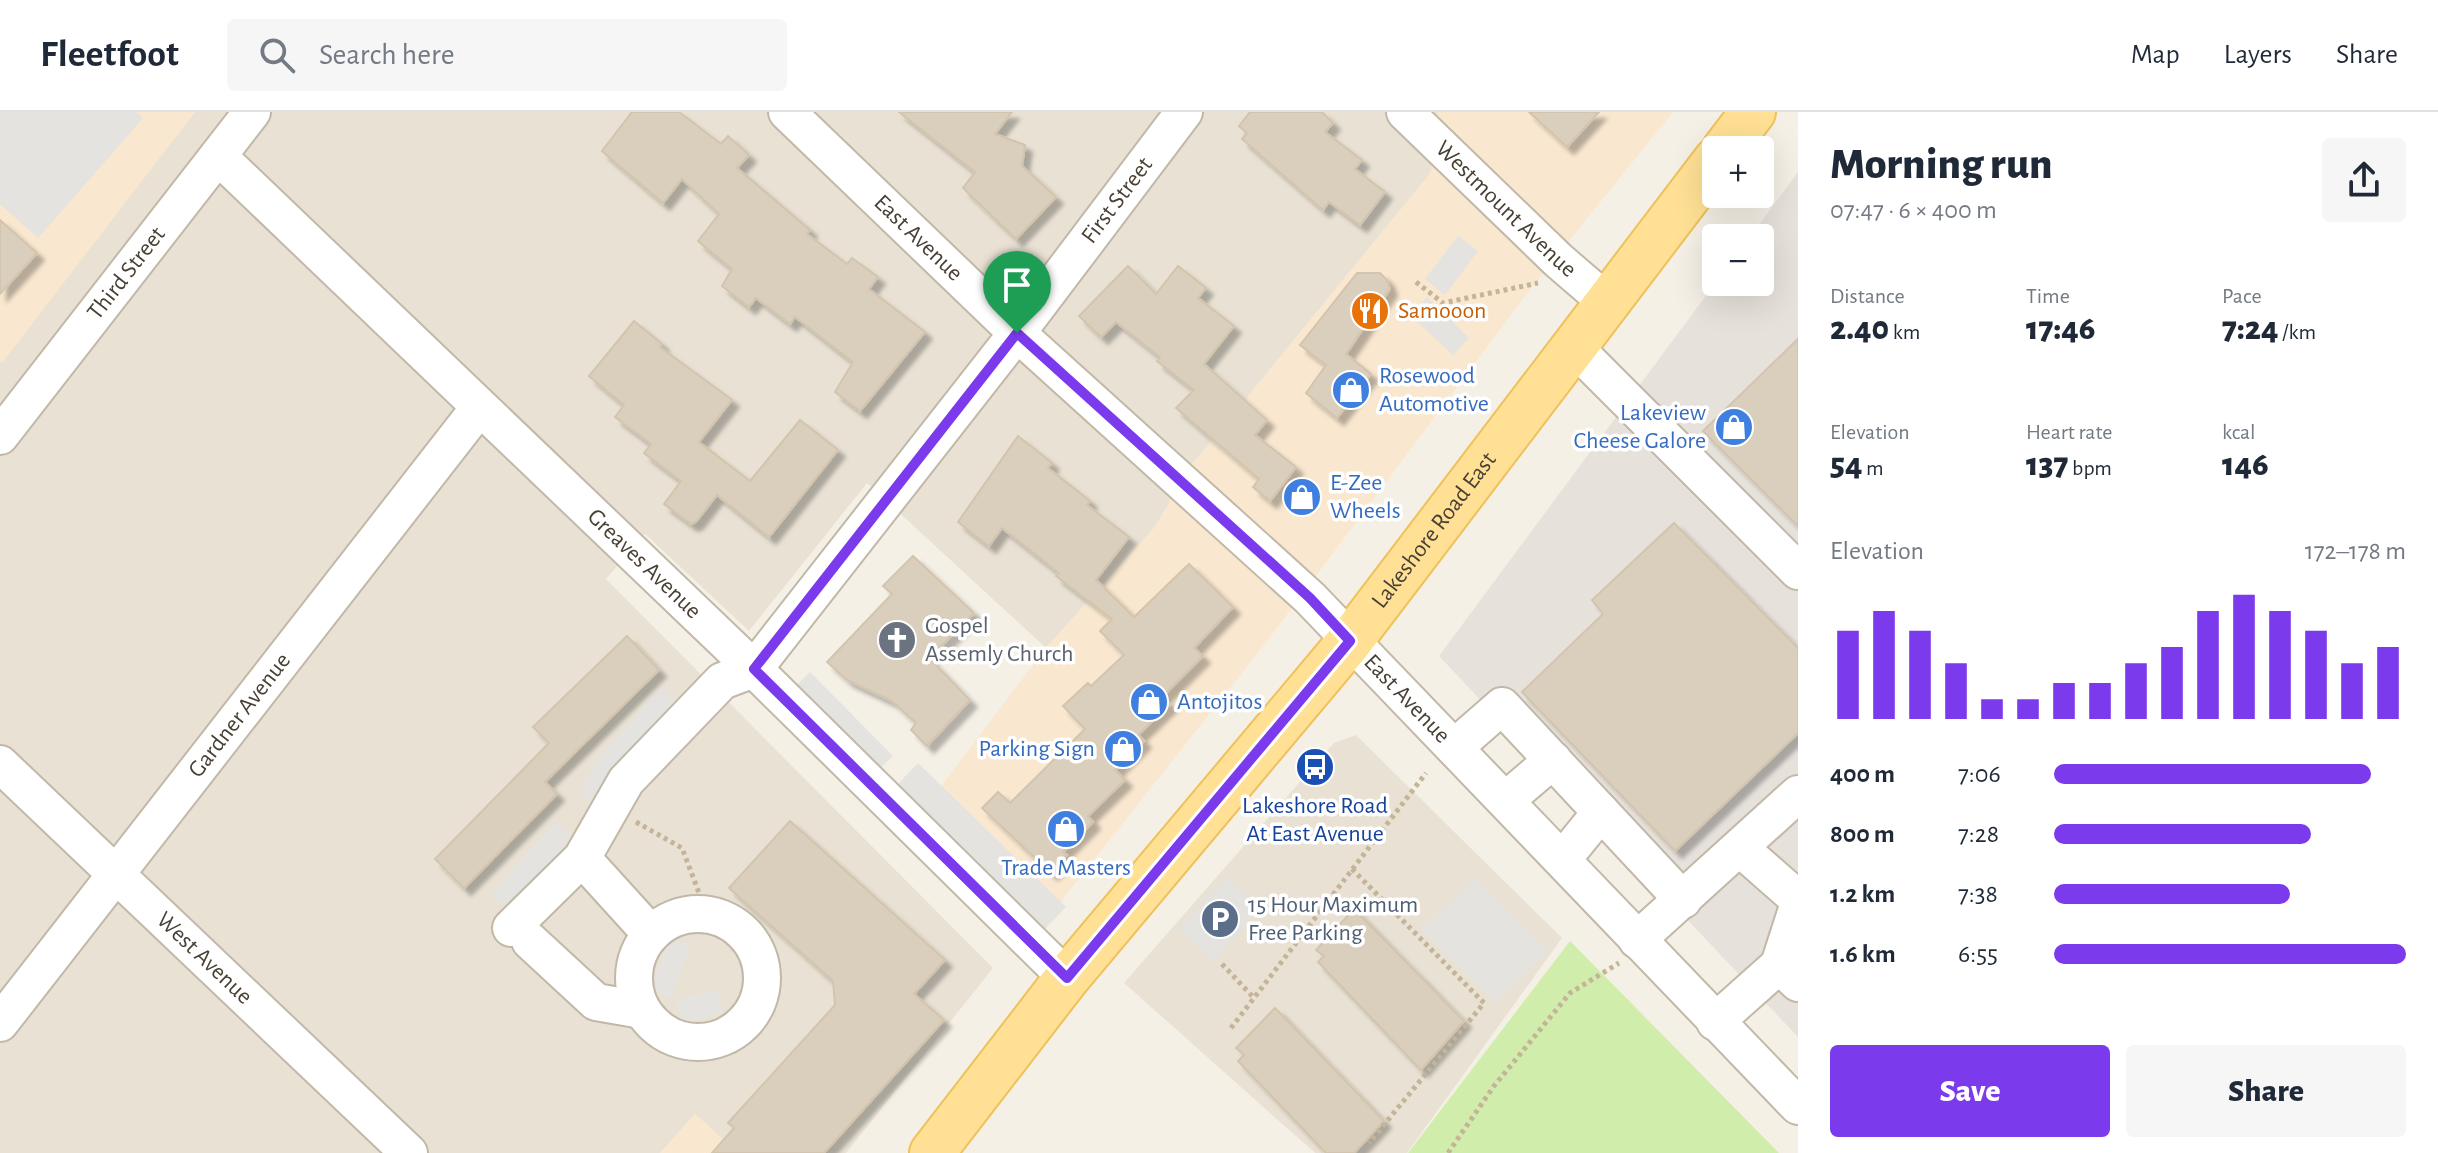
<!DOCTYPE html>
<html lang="en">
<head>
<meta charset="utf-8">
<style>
	body { margin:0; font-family:"Alegreya Sans",sans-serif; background:#f6f6f7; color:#1f2937; height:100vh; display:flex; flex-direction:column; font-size:30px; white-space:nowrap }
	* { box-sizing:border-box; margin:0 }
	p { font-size:26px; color:#747a83 }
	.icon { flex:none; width:44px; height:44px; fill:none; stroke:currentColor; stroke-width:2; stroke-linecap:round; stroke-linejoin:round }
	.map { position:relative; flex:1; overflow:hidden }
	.side { display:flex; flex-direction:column; background:#fff; width:640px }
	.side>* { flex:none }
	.tools { position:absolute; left:1702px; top:24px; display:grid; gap:16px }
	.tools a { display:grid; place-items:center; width:72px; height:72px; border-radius:8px; background:#fff; box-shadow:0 8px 32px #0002; font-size:40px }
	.pin { position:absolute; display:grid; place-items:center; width:68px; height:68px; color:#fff; margin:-82px -34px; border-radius:50% 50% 50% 0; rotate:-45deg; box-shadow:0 0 8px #0007 }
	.pin .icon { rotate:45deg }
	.round { display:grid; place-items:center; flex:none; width:84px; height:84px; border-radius:8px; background:#f6f6f7 }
	.overview { display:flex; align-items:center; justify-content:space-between; height:136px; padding:0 32px }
	h1 { font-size:44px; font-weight:800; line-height:60px }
	.figures { display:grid; grid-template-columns:repeat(3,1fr); gap:12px; height:136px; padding:8px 32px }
	.figures div { display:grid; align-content:center }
	.figures b { font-size:34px; font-weight:800 }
	.figures small { font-size:22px; font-weight:400 }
	.figures p { font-size:22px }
	.chart { height:224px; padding:16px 32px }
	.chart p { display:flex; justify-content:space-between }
	.chart svg { width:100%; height:144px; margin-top:8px; stroke:#7c3aed; stroke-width:6 }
	.cta { display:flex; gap:16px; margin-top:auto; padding:16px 32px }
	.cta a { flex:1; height:92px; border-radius:8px; background:#7c3aed; color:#fff; font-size:32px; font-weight:800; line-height:92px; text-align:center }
	.cta a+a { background:#f6f6f7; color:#1f2937 }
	ul { padding:0 32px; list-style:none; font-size:26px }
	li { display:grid; grid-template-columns:128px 96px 1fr; align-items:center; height:60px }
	li i { height:20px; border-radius:10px; background:#7c3aed }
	header { display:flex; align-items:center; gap:48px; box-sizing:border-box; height:112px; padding:0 40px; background:#fff; border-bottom:2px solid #e0e1e3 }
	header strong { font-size:38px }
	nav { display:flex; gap:44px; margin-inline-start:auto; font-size:28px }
	.search { width:560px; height:72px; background:#f6f6f7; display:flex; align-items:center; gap:20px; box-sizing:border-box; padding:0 28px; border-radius:8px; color:#747a83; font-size:30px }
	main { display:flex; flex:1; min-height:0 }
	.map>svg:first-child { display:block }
	.residential { fill:#e9e2d4 }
	.commercial { fill:#f9e7cf }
	.industrial { fill:#e7e1db }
	.green { fill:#d0edab }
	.parking { fill:#e5e3df }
	.building { fill:#dacfbd; stroke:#d3c4ad; stroke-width:2; filter:url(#shadow) }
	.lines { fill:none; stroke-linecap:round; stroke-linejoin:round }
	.minor-casing { stroke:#c1b8a8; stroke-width:40 }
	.major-casing { stroke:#efc15a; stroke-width:48 }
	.path { stroke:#c4b498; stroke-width:5; stroke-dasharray:4 4; stroke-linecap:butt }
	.minor { stroke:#fff; stroke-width:36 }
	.major { stroke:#ffe095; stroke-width:44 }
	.route-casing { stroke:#fff; stroke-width:16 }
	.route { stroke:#7c3aed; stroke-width:10 }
	.labels { text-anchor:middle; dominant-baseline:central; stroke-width:7; stroke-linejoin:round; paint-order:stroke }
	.street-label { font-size:24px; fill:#484035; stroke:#fff }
	.food-label { font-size:24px; fill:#c56008; stroke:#fff; text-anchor:start }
	.shop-label { font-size:24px; fill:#366cbe; stroke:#fff; text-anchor:start }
	.worship-label { font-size:24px; fill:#5b616d; stroke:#fff; text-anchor:start }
	.transit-label { font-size:24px; fill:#164399; stroke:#fff }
	.service-label { font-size:24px; fill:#4e5e75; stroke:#fff; text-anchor:start }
</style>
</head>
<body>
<header>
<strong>Fleetfoot</strong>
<div class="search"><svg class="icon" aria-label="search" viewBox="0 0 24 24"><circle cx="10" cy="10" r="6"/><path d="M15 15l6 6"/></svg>Search here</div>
<nav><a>Map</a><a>Layers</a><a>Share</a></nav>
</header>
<main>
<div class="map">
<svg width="1798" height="1041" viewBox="0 0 1798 1041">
	<defs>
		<filter id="shadow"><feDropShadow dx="7" dy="7" stdDeviation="2" flood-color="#0004"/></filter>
	</defs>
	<rect width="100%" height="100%" fill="#f5f0e6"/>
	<g class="residential">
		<path d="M195,0H1438L1432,60L1190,355L1155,415L1046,536L867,371L749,519L645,422L606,467L993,856L846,1041H738L695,1002L660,1041H0V249Z"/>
		<path d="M1356,623L1562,826L1407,1041H1315L1124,871L1334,631Z"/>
	</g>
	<g class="commercial">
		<path d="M0,0H195L2,251L0,249Z"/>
		<path d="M1438,0H1673L1535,171L1268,528L1055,797L932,686L1046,536L1155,415L1190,355L1431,60Z"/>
		<path d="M695,1002L738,1041H660Z"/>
	</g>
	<path class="industrial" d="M1798,60V925L1439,544L1716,170H1760V126H1749Z"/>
	<path class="green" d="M1570,829L1779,1041H1408Z"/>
	<g class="parking">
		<path d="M0,0H136L143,6L38,126L0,92Z"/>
		<path d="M1458,124L1478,139L1445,183L1425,167Z"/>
		<path d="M1427,185L1469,226L1453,243L1411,204Z"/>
		<path d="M810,560L893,644L876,660L793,577Z"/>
		<path d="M662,574L677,590L618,650L595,691L580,683L600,643Z"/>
		<path d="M918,651L1066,795L1044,818L896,674Z"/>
		<path d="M556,710L573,725L508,797L491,782Z"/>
		<path d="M1226,765L1261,796L1214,850L1178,818Z"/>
		<path d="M1475,766L1548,838L1495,890L1422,818Z"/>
		<path d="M669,826L690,833L671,886L650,878Z"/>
		<path d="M716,877L723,900L682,912L676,889Z"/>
	</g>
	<g class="building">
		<path d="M632,0H679L721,32L728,24L749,43L737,56L810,118L807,122L847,152L852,146L878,165L869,177L925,220L860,299L835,280L853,250L795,205L790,212L756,186L749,195L722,174L732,157L698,129L719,102L682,67L663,91L602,39Z"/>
		<path d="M899,0H1012L995,22L1025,33L1022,54L1056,85L1016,127L963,76L975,60Z"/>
		<path d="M1250,0H1322L1333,11L1325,20L1362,48L1355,57L1385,80L1360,113L1329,90L1323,98L1242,27L1247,21L1239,14Z"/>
		<path d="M1529,0H1599L1567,35Z"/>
		<path d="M0,108L37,141L0,182Z"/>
		<path d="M1128,154L1156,182L1178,154L1206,176L1198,186L1234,214L1204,252L1267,308L1255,323L1296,355L1270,389L1253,375L1259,367L1176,296L1194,278L1157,249L1160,245L1116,210L1101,225L1079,204Z"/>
		<path d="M1357,161H1380L1387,168L1390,177L1346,242L1371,262L1337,306L1306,281L1326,253L1300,233Z"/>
		<path d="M634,209L662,232L660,235L732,288L699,330L750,369L800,308L838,338L769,425L717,383L696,410L691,412L664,392L681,369L644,341L651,332L615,305L624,293L589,264Z"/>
		<path d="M1798,227V414L1703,319Z"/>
		<path d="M1018,324L1052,351L1048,356L1090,389L1087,393L1129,425L1096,468L1134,505L1189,452L1233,495L1194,536L1203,544L1162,585L1170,592L1138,623L1144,629L1115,658L1125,668L1088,704L1093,710L1063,740L1067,743L1051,761L982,696L998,680L1010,691L1085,617L1063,594L1088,571L1091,574L1124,543L1100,519L1112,507L1056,464L1059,461L1002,416L989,434L958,410Z"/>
		<path d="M1674,411L1798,536V621L1675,739L1522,580L1603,502L1592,488Z"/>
		<path d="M913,444L974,501L929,546L970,588L927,634L911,618L916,611L892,589L847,568L827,550L892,482L883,474Z"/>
		<path d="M627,524L659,558L545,670L557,682L464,776L435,747L549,631L533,615Z"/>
		<path d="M790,709L945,848L914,882L944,908L824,1041H712L734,1016L728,1011L835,893L833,869L729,776Z"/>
		<path d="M1354,797L1464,909L1421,958L1318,850L1324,844L1316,838Z"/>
		<path d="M1275,896L1384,1009L1354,1041H1326L1238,949L1244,943L1236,936Z"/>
	</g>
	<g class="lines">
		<defs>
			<g id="minor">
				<path id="s1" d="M787,0L1017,221L1310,486L1798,994"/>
				<path id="s2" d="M1405,0L1558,148L1608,191"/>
				<path id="s3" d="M218,44L754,557L1067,866"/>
				<path d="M1576,237L1798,459"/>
				<path id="s4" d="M0,324L252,0"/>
				<path d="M1455,635L1502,594L1683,788"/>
				<path id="s5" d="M0,652L409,1041"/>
				<path d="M1506,688L1553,648"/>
				<path d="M1741,737L1798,787"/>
				<path d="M582,746L651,822"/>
				<path d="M1562,748L1601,700"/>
				<path d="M1798,794L1779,853L1798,871"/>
				<circle cx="698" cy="866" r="64"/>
				<path id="s6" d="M511,816L582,746L626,669L722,569L754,557L1017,221L1184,0"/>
				<path d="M1637,828L1798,682"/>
				<path d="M530,829L596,890L642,898"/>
				<path d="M1715,910L1779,853"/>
				<path id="s7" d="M0,911L479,296"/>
			</g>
			<g id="major">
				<path d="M1724,38L1753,0"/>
				<path id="s8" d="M932,1041L1067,866L1350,529L1716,48"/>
			</g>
		</defs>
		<use href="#minor" class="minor-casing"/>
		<use href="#major" class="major-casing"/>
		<g class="path">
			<path d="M1416,170L1443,191L1538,171"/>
			<path d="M636,710L682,736L707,802"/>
			<path d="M1352,757L1484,891L1369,1031"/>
			<path d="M1222,852L1254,886"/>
			<path d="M1231,916L1426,661"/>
			<path d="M1448,1041L1494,974L1570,881L1619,851"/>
		</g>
		<use href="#minor" class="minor"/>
		<use href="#major" class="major"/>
	</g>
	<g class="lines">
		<defs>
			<path id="route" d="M1017,221L1310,486L1350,529L1067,866L754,557Z"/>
		</defs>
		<use href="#route" class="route-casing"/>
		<use href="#route" class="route"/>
	</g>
	<defs>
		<symbol id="restaurant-disc" viewBox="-11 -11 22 22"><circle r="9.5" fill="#e8710a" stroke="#fff"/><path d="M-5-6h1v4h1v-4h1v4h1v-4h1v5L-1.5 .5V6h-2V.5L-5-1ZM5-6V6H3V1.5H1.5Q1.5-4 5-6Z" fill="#fff"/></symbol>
		<symbol id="shop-disc" viewBox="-11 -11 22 22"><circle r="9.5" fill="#3f7fe0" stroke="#fff"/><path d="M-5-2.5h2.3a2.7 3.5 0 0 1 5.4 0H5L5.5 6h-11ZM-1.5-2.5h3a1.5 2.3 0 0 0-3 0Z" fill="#fff"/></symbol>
		<symbol id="church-disc" viewBox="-11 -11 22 22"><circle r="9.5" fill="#6b7280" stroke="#fff"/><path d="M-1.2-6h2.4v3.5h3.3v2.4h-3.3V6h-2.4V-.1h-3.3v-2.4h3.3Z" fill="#fff"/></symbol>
		<symbol id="bus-disc" viewBox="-11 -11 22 22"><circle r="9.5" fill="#1a4fb4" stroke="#fff"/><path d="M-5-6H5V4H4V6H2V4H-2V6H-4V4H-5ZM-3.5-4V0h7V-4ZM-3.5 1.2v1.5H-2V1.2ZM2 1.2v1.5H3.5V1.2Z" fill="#fff"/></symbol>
		<symbol id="parking-disc" viewBox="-11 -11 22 22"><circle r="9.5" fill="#5c6f8a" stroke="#fff"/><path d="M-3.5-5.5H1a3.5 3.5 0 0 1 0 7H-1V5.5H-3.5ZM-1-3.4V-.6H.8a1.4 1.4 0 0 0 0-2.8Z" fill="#fff"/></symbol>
	</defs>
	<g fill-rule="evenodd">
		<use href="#restaurant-disc" x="1348" y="177" width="44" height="44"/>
		<use href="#shop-disc" x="1329" y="256" width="44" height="44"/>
		<use href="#shop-disc" x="1712" y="293" width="44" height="44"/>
		<use href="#shop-disc" x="1280" y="363" width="44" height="44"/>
		<use href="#church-disc" x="875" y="506" width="44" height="44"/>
		<use href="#shop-disc" x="1127" y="568" width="44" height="44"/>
		<use href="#shop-disc" x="1101" y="615" width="44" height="44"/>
		<use href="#bus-disc" x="1293" y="633" width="44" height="44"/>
		<use href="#shop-disc" x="1044" y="695" width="44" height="44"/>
		<use href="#parking-disc" x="1198" y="785" width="44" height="44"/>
	</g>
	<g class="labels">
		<g class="street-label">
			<text stroke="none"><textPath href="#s6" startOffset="954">First Street</textPath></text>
			<text stroke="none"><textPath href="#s2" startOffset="140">Westmount Avenue</textPath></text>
			<text stroke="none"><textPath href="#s1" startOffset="182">East Avenue</textPath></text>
			<text stroke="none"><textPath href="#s4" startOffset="206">Third Street</textPath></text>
			<text stroke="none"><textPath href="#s8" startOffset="800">Lakeshore Road East</textPath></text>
			<text stroke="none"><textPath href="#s3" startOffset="590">Greaves Avenue</textPath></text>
			<text stroke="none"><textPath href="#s1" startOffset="854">East Avenue</textPath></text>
			<text stroke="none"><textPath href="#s7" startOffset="390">Gardner Avenue</textPath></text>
			<text stroke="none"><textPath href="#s5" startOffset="282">West Avenue</textPath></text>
		</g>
		<g class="food-label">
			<text x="1398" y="199">Samooon</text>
		</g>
		<g class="shop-label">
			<text x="1379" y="264">Rosewood<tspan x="1379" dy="28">Automotive</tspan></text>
			<text x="1706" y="301" text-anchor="end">Lakeview<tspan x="1706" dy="28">Cheese Galore</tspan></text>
			<text x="1330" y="371">E-Zee<tspan x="1330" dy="28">Wheels</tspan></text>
			<text x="1177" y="590">Antojitos</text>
			<text x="1095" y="637" text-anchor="end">Parking Sign</text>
			<text x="1066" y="756" text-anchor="middle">Trade Masters</text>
		</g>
		<g class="worship-label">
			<text x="925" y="514">Gospel<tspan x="925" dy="28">Assemly Church</tspan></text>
		</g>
		<g class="transit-label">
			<text x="1315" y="694">Lakeshore Road<tspan x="1315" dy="28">At East Avenue</tspan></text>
		</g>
		<g class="service-label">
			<text x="1248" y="793">15 Hour Maximum<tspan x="1248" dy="28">Free Parking</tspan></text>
		</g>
	</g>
</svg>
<div class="tools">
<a>+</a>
<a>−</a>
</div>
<div class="pin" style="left:1017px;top:221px;background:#1e9e55"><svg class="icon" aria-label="arrive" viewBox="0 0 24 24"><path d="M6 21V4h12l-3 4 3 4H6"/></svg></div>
</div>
<section class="side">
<div class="overview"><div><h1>Morning run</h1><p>07:47 · 6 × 400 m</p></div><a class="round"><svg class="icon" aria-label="share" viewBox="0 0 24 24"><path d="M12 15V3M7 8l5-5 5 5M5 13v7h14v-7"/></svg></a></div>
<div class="figures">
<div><p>Distance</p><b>2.40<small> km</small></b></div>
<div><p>Time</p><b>17:46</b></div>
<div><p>Pace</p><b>7:24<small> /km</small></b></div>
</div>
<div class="figures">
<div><p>Elevation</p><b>54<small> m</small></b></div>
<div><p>Heart rate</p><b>137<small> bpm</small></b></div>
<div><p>kcal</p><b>146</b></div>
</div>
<div class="chart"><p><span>Elevation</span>172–178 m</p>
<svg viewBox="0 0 160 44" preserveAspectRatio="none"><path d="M5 44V17M15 44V11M25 44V17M35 44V27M45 44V38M55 44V38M65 44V33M75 44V33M85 44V27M95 44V22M105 44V11M115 44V6M125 44V11M135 44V17M145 44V27M155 44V22"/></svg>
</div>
<ul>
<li><b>400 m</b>7:06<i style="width:90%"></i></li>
<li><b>800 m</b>7:28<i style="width:73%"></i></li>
<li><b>1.2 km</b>7:38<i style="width:67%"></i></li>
<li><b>1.6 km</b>6:55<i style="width:100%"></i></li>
</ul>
<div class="cta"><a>Save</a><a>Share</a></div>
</section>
</main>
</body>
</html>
